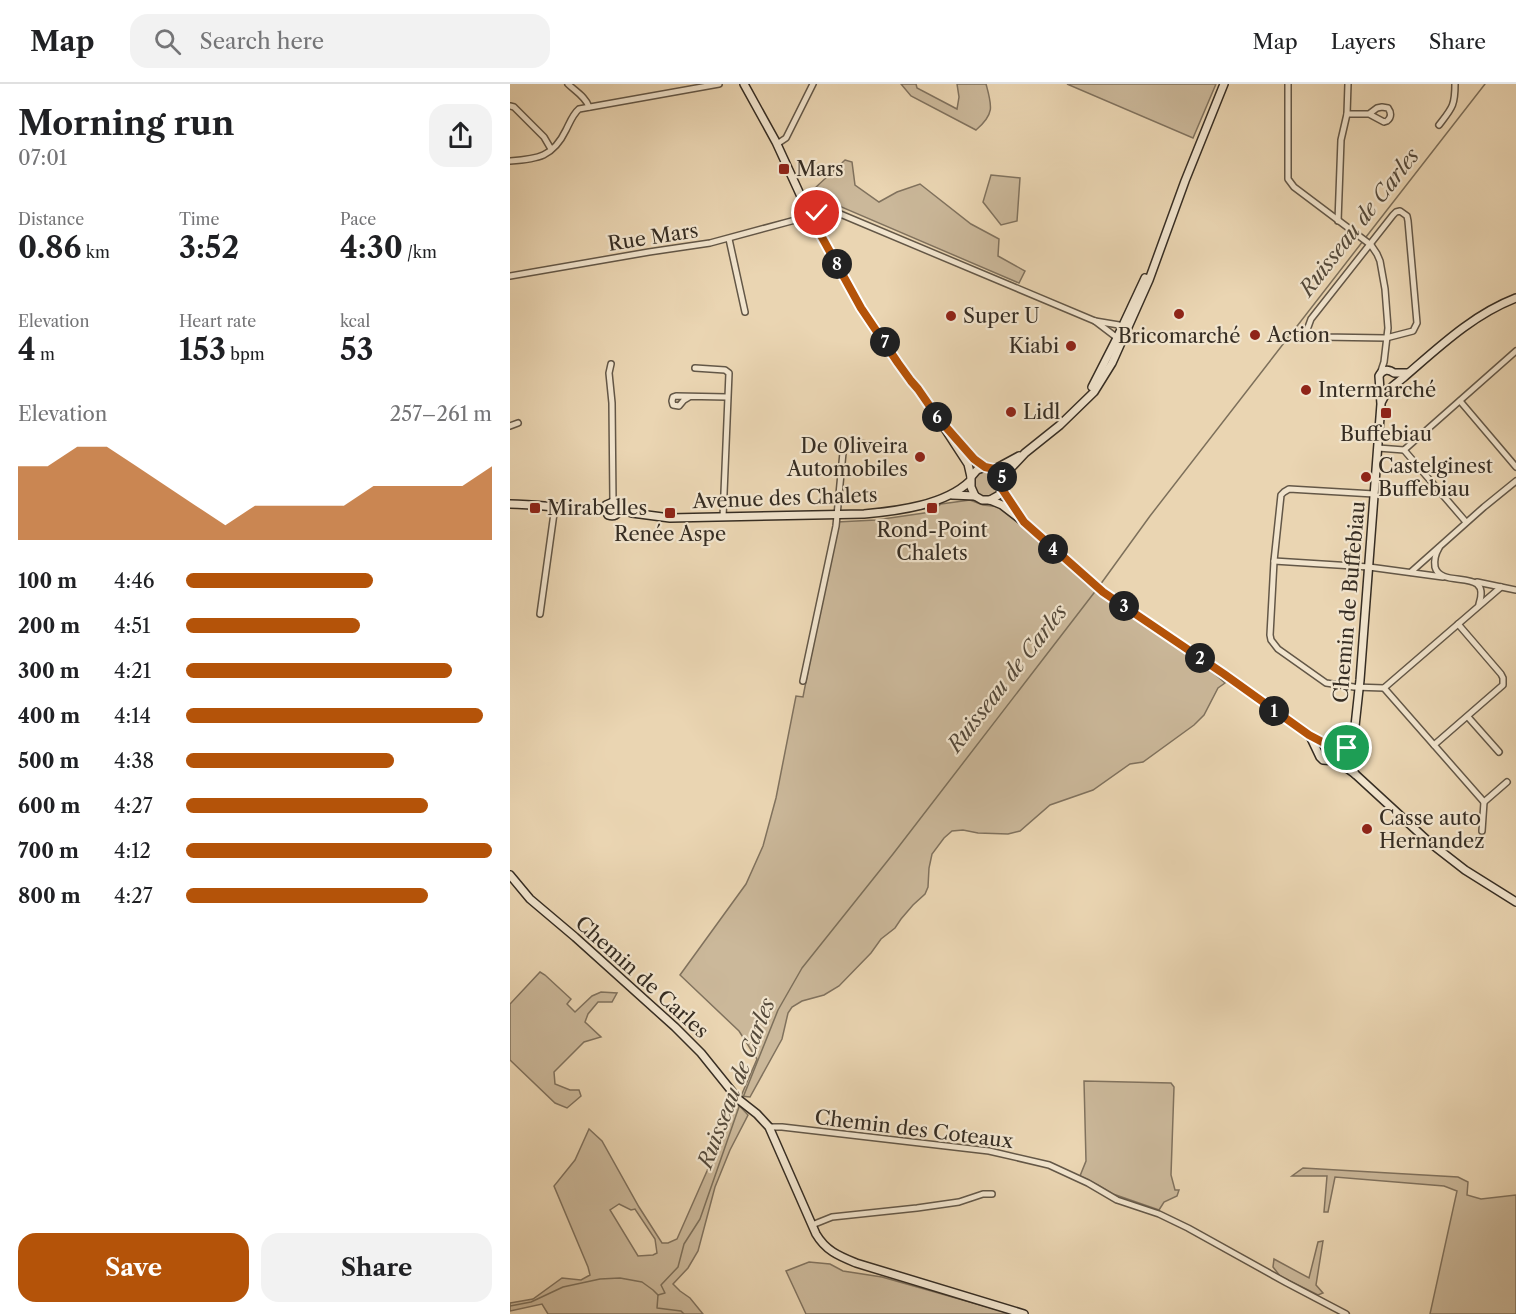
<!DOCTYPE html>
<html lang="en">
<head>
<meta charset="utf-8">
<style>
	body { margin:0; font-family:"Libre Caslon Text",serif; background:#f2f2f2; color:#202124; height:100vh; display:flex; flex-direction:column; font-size:22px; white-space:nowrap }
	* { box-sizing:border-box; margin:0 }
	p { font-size:20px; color:#757577 }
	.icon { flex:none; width:33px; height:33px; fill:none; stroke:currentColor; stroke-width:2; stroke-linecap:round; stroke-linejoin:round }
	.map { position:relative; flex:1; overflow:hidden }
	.details { display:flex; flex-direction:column; background:#fff; width:510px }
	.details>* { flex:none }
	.pin { position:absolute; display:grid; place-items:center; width:51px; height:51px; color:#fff; margin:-26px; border:3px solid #fff; border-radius:50%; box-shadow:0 2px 6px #0007 }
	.km { position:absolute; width:30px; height:30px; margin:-15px; border-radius:50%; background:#222; color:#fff; font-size:16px; line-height:30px; text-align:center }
	.round { display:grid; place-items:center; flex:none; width:63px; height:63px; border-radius:18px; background:#f2f2f2 }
	.head { display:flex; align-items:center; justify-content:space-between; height:102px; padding:0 18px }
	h1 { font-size:33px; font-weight:800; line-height:45px }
	.metrics { display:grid; grid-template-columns:repeat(3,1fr); gap:9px; height:102px; padding:6px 18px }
	.metrics div { display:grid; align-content:center }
	.metrics b { font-size:30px; font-weight:800 }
	.metrics small { font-size:16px; font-weight:400 }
	.metrics p { font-size:16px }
	.chart { height:168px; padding:12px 18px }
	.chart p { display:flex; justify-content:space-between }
	.chart svg { width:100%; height:108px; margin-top:6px; fill:#b45309; opacity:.7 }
	.cta { display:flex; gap:12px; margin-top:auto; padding:12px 18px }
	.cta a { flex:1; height:69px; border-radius:18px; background:#b45309; color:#fff; font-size:24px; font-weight:800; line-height:69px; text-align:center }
	.cta a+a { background:#f2f2f2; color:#202124 }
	ul { padding:0 18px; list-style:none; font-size:20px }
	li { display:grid; grid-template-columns:96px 72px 1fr; align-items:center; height:45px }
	li i { height:15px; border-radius:8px; background:#b45309 }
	header { display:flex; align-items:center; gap:36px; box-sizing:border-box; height:84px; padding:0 30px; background:#fff; border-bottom:2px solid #e0e0e0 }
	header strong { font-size:28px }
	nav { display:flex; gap:33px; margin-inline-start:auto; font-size:21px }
	.search { width:420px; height:54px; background:#f2f2f2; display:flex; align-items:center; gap:15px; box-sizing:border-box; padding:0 21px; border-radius:18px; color:#757577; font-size:22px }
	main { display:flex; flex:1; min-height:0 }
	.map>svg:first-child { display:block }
	.green { fill:#cbb89a; stroke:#80725e; stroke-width:1.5; fill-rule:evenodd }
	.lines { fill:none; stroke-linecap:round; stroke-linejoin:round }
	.stream { stroke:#7d705b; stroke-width:1.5 }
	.street-casing { stroke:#635747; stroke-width:8 }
	.secondary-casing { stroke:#362d23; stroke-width:10 }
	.street { stroke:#f1e4cd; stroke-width:5 }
	.secondary { stroke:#f1e4cd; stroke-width:7 }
	.route-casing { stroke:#fff; stroke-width:12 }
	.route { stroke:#b45309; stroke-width:8 }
	.poi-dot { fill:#8f2418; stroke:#f1e4cd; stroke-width:2 }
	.labels { text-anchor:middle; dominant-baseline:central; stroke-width:4.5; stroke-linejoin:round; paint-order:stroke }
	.poi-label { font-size:20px; fill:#362d23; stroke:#f1e4cd; text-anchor:start }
	.street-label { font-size:20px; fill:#362d23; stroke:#f1e4cd }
	.water-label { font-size:21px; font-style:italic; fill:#54493a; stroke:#f1e4cd }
</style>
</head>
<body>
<header>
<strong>Map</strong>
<div class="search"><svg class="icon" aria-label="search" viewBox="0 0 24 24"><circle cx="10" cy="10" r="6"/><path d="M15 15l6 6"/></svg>Search here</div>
<nav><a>Map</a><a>Layers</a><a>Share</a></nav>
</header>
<main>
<section class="details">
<div class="head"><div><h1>Morning run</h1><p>07:01</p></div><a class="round"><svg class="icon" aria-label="share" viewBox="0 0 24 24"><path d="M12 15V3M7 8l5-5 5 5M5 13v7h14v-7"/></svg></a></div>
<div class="metrics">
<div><p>Distance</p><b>0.86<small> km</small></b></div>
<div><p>Time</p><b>3:52</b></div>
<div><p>Pace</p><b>4:30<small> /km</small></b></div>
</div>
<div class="metrics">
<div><p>Elevation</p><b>4<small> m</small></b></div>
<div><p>Heart rate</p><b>153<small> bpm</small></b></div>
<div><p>kcal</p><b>53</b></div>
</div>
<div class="chart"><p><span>Elevation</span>257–261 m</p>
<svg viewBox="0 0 160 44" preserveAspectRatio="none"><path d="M0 44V14L10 14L20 6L30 6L40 14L50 22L60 30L70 38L80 30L90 30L100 30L110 30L120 22L130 22L140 22L150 22L160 14V44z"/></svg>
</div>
<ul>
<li><b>100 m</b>4:46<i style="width:61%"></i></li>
<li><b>200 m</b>4:51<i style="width:57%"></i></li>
<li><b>300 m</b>4:21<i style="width:87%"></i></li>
<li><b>400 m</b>4:14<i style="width:97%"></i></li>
<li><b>500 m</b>4:38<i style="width:68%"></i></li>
<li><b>600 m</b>4:27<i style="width:79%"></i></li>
<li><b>700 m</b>4:12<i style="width:100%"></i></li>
<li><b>800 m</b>4:27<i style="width:79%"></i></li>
</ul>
<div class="cta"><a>Save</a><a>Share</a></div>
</section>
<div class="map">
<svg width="1006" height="1230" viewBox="0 0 1006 1230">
	<rect width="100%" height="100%" fill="#ead5b2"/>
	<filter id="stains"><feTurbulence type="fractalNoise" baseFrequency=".00333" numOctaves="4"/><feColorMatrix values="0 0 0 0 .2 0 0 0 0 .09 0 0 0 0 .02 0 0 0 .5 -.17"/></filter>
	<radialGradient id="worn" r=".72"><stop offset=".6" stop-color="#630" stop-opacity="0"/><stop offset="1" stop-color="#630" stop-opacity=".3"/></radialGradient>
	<g class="green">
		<path d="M391,0H406L407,4L447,25L449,13L447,0H476C482,22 485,30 466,46L401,12Z"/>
		<path d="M557,0H706L683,54Z"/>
		<path d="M335,76L342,78L345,101L369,118L387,108L410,100L461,140L489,155L488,172L515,187L509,199L315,116L305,104Z"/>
		<path d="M481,91L510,94L507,137L491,141L473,118Z"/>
		<circle cx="477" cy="400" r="13"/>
		<path d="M460,416L473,421L491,423L576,500L706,591L715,599L708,604L694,631L684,641L633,678L620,680L583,706L540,721L510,747L498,750L468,749L453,746L442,747L434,754L422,770L419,784L418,803L415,810L403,821L391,835L385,844L371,855L361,869L329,902L314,911L292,917L282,923L278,929L272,955L240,1013L231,1012L247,975L229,947L170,891L236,800L253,762L266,714L286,612L293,613L327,438L366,436L421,428L431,420Z"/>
		<path d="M30,888L35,891L61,915L57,920L65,928L82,912L91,908L107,909L102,918H88L78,930L75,938L91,953L74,958L44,988L45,1000L60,1006H69L71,1012L57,1024L45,1019L0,976V920Z"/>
		<path d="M574,997L661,999L664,1003L661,1091L665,1106H669L667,1112L654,1118L649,1126L603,1110L588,1101L570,1092L576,1077Z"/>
		<path d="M225,1017L238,1031L220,1066L205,1103L188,1167L178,1184L163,1200L170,1207L180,1214L193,1230H38L32,1220L0,1227V1219L23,1215L52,1194L71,1196L80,1191L78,1183L44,1102L65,1076L79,1045L92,1057L129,1123L152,1159H158L167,1155L197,1087L210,1053ZM109,1120L121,1126L125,1125L145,1155L147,1169L143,1171L128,1172L100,1126Z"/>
		<path d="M793,1084L948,1093L958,1098L957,1111L971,1115L1006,1111V1230H920L947,1107L934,1102L825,1093L818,1128H814L817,1092H782Z"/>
		<path d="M813,1157L806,1201L813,1209L808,1211L770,1192L763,1183L764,1175L799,1194L808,1158Z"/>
		<path d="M299,1178L320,1180L333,1187L372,1193L502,1230H296L276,1187Z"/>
	</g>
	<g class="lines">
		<g class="stream">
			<path d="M856,153L975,0"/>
			<path d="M590,501L640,432L853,157"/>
			<path d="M232,1016L268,926L292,884L383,770L587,505"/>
			<path d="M0,1222L21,1218L53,1203L90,1195L110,1194L132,1198L143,1206L148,1211"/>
			<path d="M174,1230L171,1227L147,1224L148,1211L155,1209L151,1201L168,1183L174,1160L190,1135L230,1020"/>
		</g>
		<defs>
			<g id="street">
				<path d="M58,0C65,7 76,13 79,23"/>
				<path d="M778,0V95L784,103L861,161L867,170L870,177L875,205L878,244L874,278L870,290"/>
				<path d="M0,22L4,23L34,53L41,65"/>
				<path d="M837,30H859L874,38L877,37C882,33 881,28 878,24L872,23L867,24L859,30"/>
				<path d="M929,41C942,24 945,22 945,0"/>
				<path d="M267,60L276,54L303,0"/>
				<path d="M0,77C28,75 43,73 56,46C60,38 63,30 69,25L209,0"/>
				<path d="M306,124H316L585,237L609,241L612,243L613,245"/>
				<path d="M890,127L897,132L898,137L907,239L903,247L876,254L811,253L803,252L797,246L801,235L883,131L886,128Z"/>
				<path d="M828,137L831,56L837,30L838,0"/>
				<path d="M219,155L235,228"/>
				<path d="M0,192L139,168L200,159L289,135"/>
				<path d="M585,237L606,253H610"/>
				<path d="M101,280L99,289L102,319L103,418"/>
				<path d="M185,284L215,286L219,289L213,433"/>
				<path d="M179,313L174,316L169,322L163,321L162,317L163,313L166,312L217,313"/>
				<path d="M950,317L1006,383"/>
				<path d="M0,342L8,339"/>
				<path d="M868,364L894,366L1006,267"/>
				<path d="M894,366L956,438"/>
				<path d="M864,410L779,405L774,408L771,411L764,477L760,551L761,556L768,565L816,599L844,603L874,604L991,503"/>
				<path d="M929,464C926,469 924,477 925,483C931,506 982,482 969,520"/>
				<path d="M764,477L859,483L933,493"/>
				<path d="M901,488L974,423L1006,397"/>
				<path d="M967,498L1006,506"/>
				<path d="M30,530L45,422"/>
				<path d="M293,597L326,442L334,358L367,361"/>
				<path d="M874,604L974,718L997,698"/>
				<path d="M958,633L989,668"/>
				<path d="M924,661L993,601V594L991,590L948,540"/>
				<path d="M972,747L974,718"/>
				<path d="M259,1043H272L479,1067L539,1081L578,1099L607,1116L649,1130L678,1144L777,1199L836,1230"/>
				<path d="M302,1141L322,1133L407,1124L449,1118L473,1110H482"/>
			</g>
			<g id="secondary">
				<path d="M234,0L266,58L294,119"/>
				<circle cx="297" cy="128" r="10"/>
				<path d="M303,137L351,224L379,264L388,279L408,305L428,334L458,380L461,393"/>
				<path d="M582,303L607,254L635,194"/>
				<path d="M872,317C879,303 882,303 893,294C928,264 962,231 1006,214"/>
				<path d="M442,349L464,375L475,383L485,385L491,390L493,398L492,406L489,411L480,416"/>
				<path d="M475,383L467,386L461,393V403L465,412L472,416H480L492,421L514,438L593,508L714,590L799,651L818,661"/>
				<path d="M485,385L509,372"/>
				<path d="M493,398L500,385L515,369L550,341L584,308L602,279L639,196L675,97L714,0"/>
				<path d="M492,406L509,431"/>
				<path d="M442,411L465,412"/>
				<path d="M0,420C32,420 63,427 95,425"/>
				<path d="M95,425L96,421L103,418L108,421L109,425L122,429L160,434L354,430C388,427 435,421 460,397"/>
				<path d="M95,425L98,431C104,433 108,431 109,425"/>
				<path d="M800,652L810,673L813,676L825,677L831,680L845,690L919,758L955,786L1006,818"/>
				<path d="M814,661H827L833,664L834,670"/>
				<path d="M845,690L834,671L845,642L850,596L871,320L869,292C872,286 878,284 884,289H897"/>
				<path d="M0,791L20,815L65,853L165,943L191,969L228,1015L247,1030L259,1043L306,1150C316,1167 329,1172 346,1179L514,1230"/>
			</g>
		</defs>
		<use href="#street" class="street-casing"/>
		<use href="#secondary" class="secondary-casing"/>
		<use href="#street" class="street"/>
		<use href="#secondary" class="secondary"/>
	</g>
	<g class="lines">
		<defs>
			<path id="route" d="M307,129L303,137L351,224L388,279L401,297L408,305L428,334L464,375L475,383L484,385L490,390L494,398L492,405L514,438L593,508L714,590L799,651L818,661L831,663L834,670L837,664"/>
		</defs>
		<use href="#route" class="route-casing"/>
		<use href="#route" class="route"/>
	</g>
	<g class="poi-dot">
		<rect x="268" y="79" width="12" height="12" rx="3"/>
		<circle cx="669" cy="230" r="6"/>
		<circle cx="441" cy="232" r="6"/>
		<circle cx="745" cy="251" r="6"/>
		<circle cx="561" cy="262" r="6"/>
		<circle cx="796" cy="306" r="6"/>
		<circle cx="501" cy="328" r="6"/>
		<rect x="870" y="323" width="12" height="12" rx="3"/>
		<circle cx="410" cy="373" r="6"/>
		<circle cx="856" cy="393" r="6"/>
		<rect x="19" y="418" width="12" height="12" rx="3"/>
		<rect x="416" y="418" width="12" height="12" rx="3"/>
		<rect x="154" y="423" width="12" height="12" rx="3"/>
		<circle cx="857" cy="745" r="6"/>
	</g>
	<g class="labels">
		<g class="poi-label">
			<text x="286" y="85">Mars</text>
			<text x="453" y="232">Super U</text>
			<text x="757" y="251">Action</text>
			<text x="669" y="252" text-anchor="middle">Bricomarché</text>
			<text x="549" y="262" text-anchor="end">Kiabi</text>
			<text x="808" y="306">Intermarché</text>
			<text x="513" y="328">Lidl</text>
			<text x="876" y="350" text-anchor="middle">Buffebiau</text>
			<text x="398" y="362" text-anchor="end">De Oliveira<tspan x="398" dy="23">Automobiles</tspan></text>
			<text x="868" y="382">Castelginest<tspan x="868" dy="23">Buffebiau</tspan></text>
			<text x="37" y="424">Mirabelles</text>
			<text x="422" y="446" text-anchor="middle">Rond-Point<tspan x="422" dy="23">Chalets</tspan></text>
			<text x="160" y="450" text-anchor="middle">Renée Aspe</text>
			<text x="869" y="734">Casse auto<tspan x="869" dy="23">Hernandez</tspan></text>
		</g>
		<g class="street-label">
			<text transform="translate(143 153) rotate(-9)">Rue Mars</text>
			<text transform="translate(275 414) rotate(-2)">Avenue des Chalets</text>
			<text transform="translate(839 518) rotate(-85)">Chemin de Buffebiau</text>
			<text transform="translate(132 893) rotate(42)">Chemin de Carles</text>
			<text transform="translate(404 1045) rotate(7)">Chemin des Coteaux</text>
		</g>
		<g class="water-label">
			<text transform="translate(849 138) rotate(-52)">Ruisseau de Carles</text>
			<text transform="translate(497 594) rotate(-52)">Ruisseau de Carles</text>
			<text transform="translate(226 999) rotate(-69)">Ruisseau de Carles</text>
		</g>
	</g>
	<rect width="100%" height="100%" filter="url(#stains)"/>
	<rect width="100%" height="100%" fill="url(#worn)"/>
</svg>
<div class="pin" style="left:837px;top:664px;background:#1e9e55"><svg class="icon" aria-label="arrive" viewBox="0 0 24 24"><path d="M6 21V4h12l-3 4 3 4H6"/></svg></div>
<div class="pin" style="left:307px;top:129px;background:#d93025"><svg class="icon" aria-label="check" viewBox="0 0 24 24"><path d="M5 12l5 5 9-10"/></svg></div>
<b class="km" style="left:764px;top:627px">1</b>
<b class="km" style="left:690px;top:574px">2</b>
<b class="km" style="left:614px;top:522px">3</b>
<b class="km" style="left:543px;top:465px">4</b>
<b class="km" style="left:492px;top:393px">5</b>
<b class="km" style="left:427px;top:333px">6</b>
<b class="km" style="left:375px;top:258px">7</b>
<b class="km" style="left:327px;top:180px">8</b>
</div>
</main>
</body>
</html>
